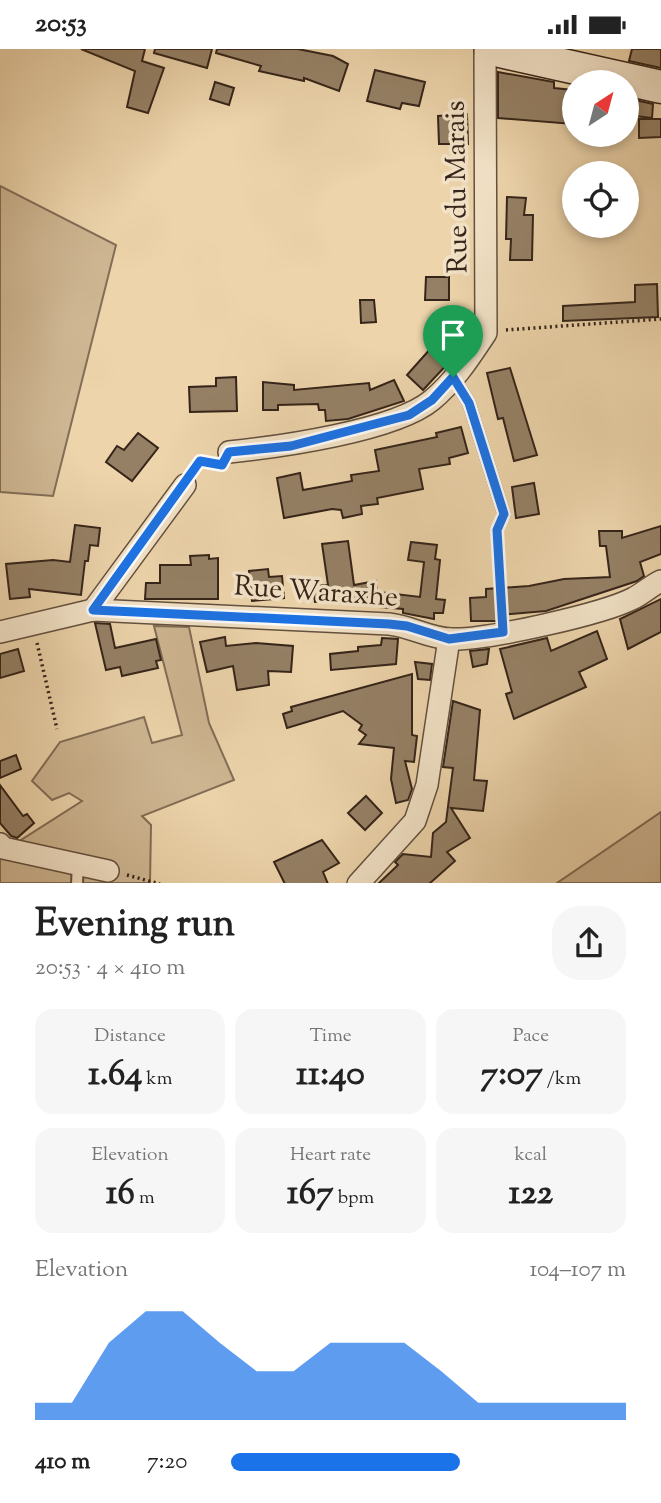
<!DOCTYPE html>
<html lang="en">
<head>
<meta charset="utf-8">
<style>
	body { margin:0; font-family:"Sorts Mill Goudy",serif; background:#f6f6f6; color:#222; height:100vh; display:flex; flex-direction:column; font-size:26px; white-space:nowrap }
	* { box-sizing:border-box; margin:0 }
	p { font-size:23px; color:#767676 }
	.icon { flex:none; width:38px; height:38px; fill:none; stroke:currentColor; stroke-width:2; stroke-linecap:round; stroke-linejoin:round }
	.map { position:relative; height:834px; overflow:hidden }
	.sheet { display:flex; flex-direction:column; background:#fff; flex:1 }
	.sheet>* { flex:none }
	.needle { width:46px; rotate:36deg }
	.fabs { position:absolute; left:562px; top:21px; display:grid; gap:14px }
	.fabs a { display:grid; place-items:center; width:77px; height:77px; border-radius:50%; background:#fff; box-shadow:0 4px 10px #0003; font-size:35px }
	.pin { position:absolute; display:grid; place-items:center; width:60px; height:60px; color:#fff; margin:-72px -30px; border-radius:50% 50% 50% 0; rotate:-45deg; box-shadow:0 0 7px #0007 }
	.pin .icon { rotate:45deg }
	.round { display:grid; place-items:center; flex:none; width:74px; height:74px; border-radius:28px; background:#f6f6f6 }
	.summary { display:flex; align-items:center; justify-content:space-between; height:119px; padding:0 35px }
	h1 { font-size:38px; font-weight:700; line-height:52px }
	.figures { display:grid; grid-template-columns:repeat(3,1fr); gap:10px; height:119px; padding:7px 35px }
	.figures div { display:grid; align-content:center; border-radius:18px; background:#f6f6f6; text-align:center }
	.figures b { font-size:35px; font-weight:700 }
	.figures small { font-size:19px; font-weight:400 }
	.figures p { font-size:19px }
	.chart { height:196px; padding:14px 35px }
	.chart p { display:flex; justify-content:space-between }
	.chart svg { width:100%; height:126px; margin-top:7px; fill:#1a73e8; opacity:.7 }
	ul { padding:0 35px; list-style:none; font-size:23px }
	li { display:grid; grid-template-columns:112px 84px 1fr; align-items:center; height:52px }
	li i { height:18px; border-radius:9px; background:#1a73e8 }
	.status { display:flex; justify-content:space-between; align-items:center; height:49px; padding:0 35px; background:#fff; direction:ltr }
	.status svg { height:19px; fill:currentColor }
	.map>svg:first-child { display:block }
	.green { fill:#ceb692; stroke:#826d56; stroke-width:2 }
	.building { fill:#958065; stroke:#352419; stroke-width:2 }
	.lines { fill:none; stroke-linecap:round; stroke-linejoin:round }
	.lane-casing { stroke:#63503e; stroke-width:14 }
	.street-casing { stroke:#63503e; stroke-width:24 }
	.secondary-casing { stroke:#352419; stroke-width:35 }
	.path { stroke:#352419; stroke-width:3.5; stroke-dasharray:2 3.5; stroke-linecap:butt }
	.lane { stroke:#f3e3c8; stroke-width:10 }
	.street { stroke:#f3e3c8; stroke-width:21 }
	.secondary { stroke:#f3e3c8; stroke-width:32 }
	.route-casing { stroke:#fff; stroke-width:14 }
	.route { stroke:#1a73e8; stroke-width:9 }
	.labels { text-anchor:middle; dominant-baseline:central; stroke-width:7; stroke-linejoin:round; paint-order:stroke }
	.street-label { font-size:28px; fill:#352419; stroke:#f3e3c8 }
</style>
</head>
<body>
<div class="status"><b>20:53</b><svg viewBox="0 0 49 12"><path d="M0 12V9h3v3zM5 12V6h3v6zM10 12V3h3v9zM15 12V0h3v12zM26 1h20v11H26zM47 4h2v5h-2z"/></svg></div>
<div class="map">
<svg width="661" height="835" viewBox="0 0 661 835">
	<rect width="100%" height="100%" fill="#edd4ab"/>
	<filter id="stains"><feTurbulence type="fractalNoise" baseFrequency=".00286" numOctaves="4"/><feColorMatrix values="0 0 0 0 .2 0 0 0 0 .09 0 0 0 0 .02 0 0 0 .5 -.17"/></filter>
	<radialGradient id="worn" r=".72"><stop offset=".6" stop-color="#630" stop-opacity="0"/><stop offset="1" stop-color="#630" stop-opacity=".3"/></radialGradient>
	<g class="green">
		<path d="M0,137L116,196L53,447L0,443Z"/>
		<path d="M154,577L189,578L209,674L234,731L142,767L151,776L150,834H0V802L2,803L82,752L69,744L52,751L32,732L60,693L144,668L152,694L182,686Z"/>
		<path d="M661,763V834H557Z"/>
	</g>
	<g class="building">
		<path d="M81,0H145L142,12L164,19L148,64L127,58L135,22Z"/>
		<path d="M155,0H212L207,19L154,4Z"/>
		<path d="M217,0H298L333,7L348,15L339,42L304,29V32L259,22L261,17L216,4Z"/>
		<path d="M632,0H661V19L629,12Z"/>
		<path d="M375,21L425,33L419,57L402,54L400,60L367,52Z"/>
		<path d="M498,23L554,33V39L573,41V75L498,69Z"/>
		<path d="M215,33L234,39L229,56L210,50Z"/>
		<path d="M626,49L653,55L652,69L626,66Z"/>
		<path d="M467,65L468,95H439L438,67Z"/>
		<path d="M639,70H661V88L639,89Z"/>
		<path d="M507,148L526,149L524,166H533L532,211H510L511,190H506Z"/>
		<path d="M426,228H449V251H425Z"/>
		<path d="M657,235L658,268L563,272V257L635,253V236Z"/>
		<path d="M360,251H374L376,273L361,274Z"/>
		<path d="M452,269L470,284L454,308L423,341L407,326L440,289L437,287Z"/>
		<path d="M510,319L537,406L514,412L503,369L498,370L487,324Z"/>
		<path d="M236,328L237,362L190,363L189,338L216,337V329Z"/>
		<path d="M394,331L404,352L348,370L326,372L325,361H319L318,355L278,356V361H263V333L294,336V341L369,334L370,341Z"/>
		<path d="M461,378L468,404L449,409L450,415L419,420L423,440L377,449L378,455L361,457L362,465L343,469L341,461L332,460L284,469L277,429L300,424L303,441L352,432L351,426L379,422L375,401L437,388L436,384Z"/>
		<path d="M138,384L158,399L132,432L106,413L117,397L124,401Z"/>
		<path d="M534,434L539,465L516,469L512,438Z"/>
		<path d="M75,476L100,479L98,497L90,496L88,512H85L81,546L29,540L30,548L10,550L6,515L53,511L70,513Z"/>
		<path d="M661,477V505L640,513L644,527L637,532L546,562L499,566L497,572H471L470,549L486,548V540L529,537L564,530L610,528L606,497H600L599,482H622V489Z"/>
		<path d="M348,492L354,536L376,532L378,547L315,553L313,537L328,536L322,495Z"/>
		<path d="M411,493L437,496L435,510L440,511L436,550L445,551L443,564H434V570L403,564V560L380,558L378,543L420,548L424,513L408,511Z"/>
		<path d="M209,506V510L218,509V550H145L146,534H160V516H191L190,507Z"/>
		<path d="M268,520L269,528L282,527L284,549L252,552L249,522Z"/>
		<path d="M661,550V583L628,600L620,570Z"/>
		<path d="M95,574L110,575L115,599L156,590L161,611L156,612L158,619L122,627L120,618L106,621Z"/>
		<path d="M597,582L607,610L579,623L586,638L514,670L506,645L512,643L500,600L547,589L551,602Z"/>
		<path d="M225,588L226,597L256,594L293,597L291,623L268,622L269,636L237,641L233,617L207,623L200,593Z"/>
		<path d="M382,589L398,590L396,615L331,621L330,605L358,602V598L381,596Z"/>
		<path d="M18,600L24,622L0,629V605Z"/>
		<path d="M489,600L487,615L473,618L470,602Z"/>
		<path d="M415,613L432,615L430,631L418,630Z"/>
		<path d="M412,625V686L417,687L414,713L405,712L412,740L408,751L396,754L391,730L394,699L359,695L366,686L359,681L362,676L343,662L287,679L283,665L292,662L291,658Z"/>
		<path d="M453,652L480,661L474,731L487,732L483,762L451,759L470,789L447,803L455,812L429,835H378L398,816L395,813L403,805L431,808L433,784L446,773L453,719L443,718Z"/>
		<path d="M16,706L21,720L0,729V712Z"/>
		<path d="M0,736L23,767L27,765L34,774L17,789L11,787L0,774Z"/>
		<path d="M366,747L382,764L365,781L348,764Z"/>
		<path d="M322,791L339,814L323,823L328,835H285L274,813Z"/>
	</g>
	<g class="lines">
		<defs>
			<g id="lane">
				<path d="M453,328L469,354L504,465"/>
				<path d="M77,835L78,814"/>
			</g>
			<g id="street">
				<path d="M229,403C278,398 395,382 432,351C454,333 470,308 486,284L485,0"/>
				<path d="M93,561L185,436"/>
				<path d="M0,583L93,561L389,575C410,577 431,590 452,590C487,591 603,565 634,549C643,544 651,537 661,532"/>
				<path d="M0,795L3,799L108,822"/>
				<path d="M358,835L415,772L427,736L449,590"/>
			</g>
			<path id="secondary" d="M491,0L661,38"/>
		</defs>
		<use href="#lane" class="lane-casing"/>
		<use href="#street" class="street-casing"/>
		<use href="#secondary" class="secondary-casing"/>
		<g class="path">
			<path d="M506,281L661,270"/>
			<path d="M196,420L200,412L215,415"/>
			<path d="M498,477L501,564"/>
			<path d="M37,594L57,680"/>
			<path d="M127,826L160,835"/>
		</g>
		<use href="#lane" class="lane"/>
		<use href="#street" class="street"/>
		<use href="#secondary" class="secondary"/>
	</g>
	<g class="lines">
		<defs>
			<path id="route" d="M453,328L469,354L504,465L497,481L503,583L449,590L407,577L389,575L93,561L200,412L222,416L229,403L291,397L409,366L432,351Z"/>
		</defs>
		<use href="#route" class="route-casing"/>
		<use href="#route" class="route"/>
	</g>
	<g class="labels">
		<g class="street-label">
			<text transform="translate(458 138) rotate(-91)">Rue du Marais</text>
			<text transform="translate(316 544) rotate(4)">Rue Waraxhe</text>
		</g>
	</g>
	<rect width="100%" height="100%" filter="url(#stains)"/>
	<rect width="100%" height="100%" fill="url(#worn)"/>
</svg>
<div class="fabs">
<a><svg class="needle" viewBox="-14 -14 28 28"><path d="M0-13l5 13h-10z" fill="#e53935"/><path d="M0 13l5-13h-10z" fill="#767676"/></svg></a>
<a><svg class="icon" aria-label="locate" viewBox="0 0 24 24"><circle cx="12" cy="12" r="6"/><path d="M12 2v4M12 18v4M2 12h4M18 12h4"/></svg></a>
</div>
<div class="pin" style="left:453px;top:328px;background:#1e9e55"><svg class="icon" aria-label="arrive" viewBox="0 0 24 24"><path d="M6 21V4h12l-3 4 3 4H6"/></svg></div>
</div>
<section class="sheet">
<div class="summary"><div><h1>Evening run</h1><p>20:53 · 4 × 410 m</p></div><a class="round"><svg class="icon" aria-label="share" viewBox="0 0 24 24"><path d="M12 15V3M7 8l5-5 5 5M5 13v7h14v-7"/></svg></a></div>
<div class="figures">
<div><p>Distance</p><b>1.64<small> km</small></b></div>
<div><p>Time</p><b>11:40</b></div>
<div><p>Pace</p><b>7:07<small> /km</small></b></div>
</div>
<div class="figures">
<div><p>Elevation</p><b>16<small> m</small></b></div>
<div><p>Heart rate</p><b>167<small> bpm</small></b></div>
<div><p>kcal</p><b>122</b></div>
</div>
<div class="chart"><p><span>Elevation</span>104–107 m</p>
<svg viewBox="0 0 160 44" preserveAspectRatio="none"><path d="M0 44V38L10 38L20 17L30 6L40 6L50 17L60 27L70 27L80 17L90 17L100 17L110 27L120 38L130 38L140 38L150 38L160 38V44z"/></svg>
</div>
<ul>
<li><b>410 m</b>7:20<i style="width:58%"></i></li>
</ul>
</section>
</body>
</html>
